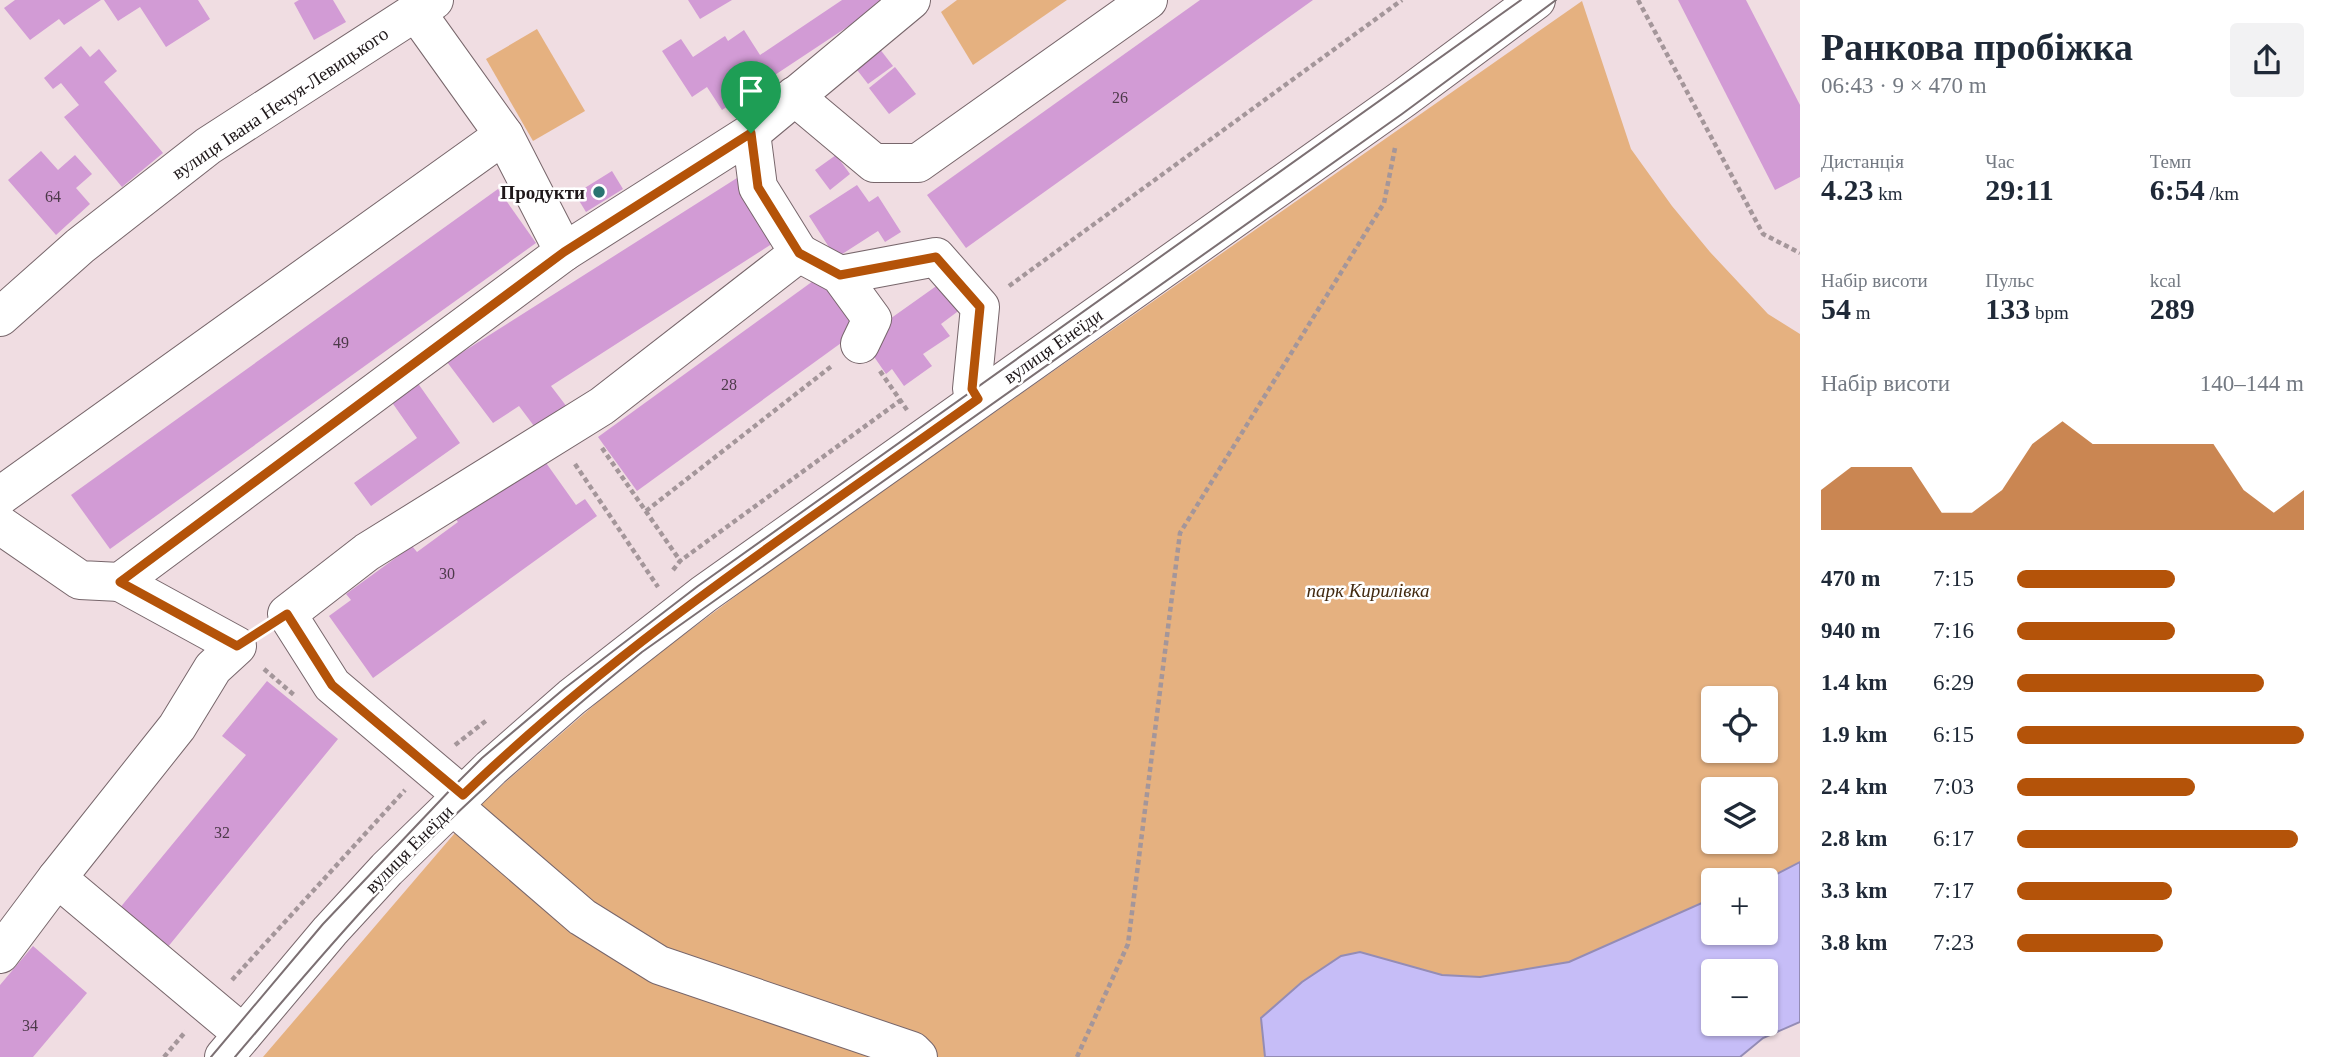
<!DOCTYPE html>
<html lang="uk">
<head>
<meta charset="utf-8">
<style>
	body { margin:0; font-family:"Times New Roman",serif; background:#f2f2f3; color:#1f2937; height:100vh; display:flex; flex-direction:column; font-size:26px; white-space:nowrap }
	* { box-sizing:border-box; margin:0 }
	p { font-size:23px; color:#747a83 }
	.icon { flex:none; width:38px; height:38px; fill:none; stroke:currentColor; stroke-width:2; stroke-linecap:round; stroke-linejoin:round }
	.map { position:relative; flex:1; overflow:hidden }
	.details { display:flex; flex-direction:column; background:#fff; width:525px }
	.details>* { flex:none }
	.fabs { position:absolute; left:1701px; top:686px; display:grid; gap:14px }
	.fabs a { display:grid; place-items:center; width:77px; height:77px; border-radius:7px; background:#fff; box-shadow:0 2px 5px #0004; font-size:35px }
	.pin { position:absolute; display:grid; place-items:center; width:60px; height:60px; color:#fff; margin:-72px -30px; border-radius:50% 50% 50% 0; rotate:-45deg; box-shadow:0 0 7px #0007 }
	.pin .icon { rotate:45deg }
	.round { display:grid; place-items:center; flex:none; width:74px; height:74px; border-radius:7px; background:#f2f2f3 }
	.headline { display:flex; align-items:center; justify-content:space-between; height:119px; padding:0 21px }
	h1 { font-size:38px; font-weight:700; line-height:52px }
	.stats { display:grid; grid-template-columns:repeat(3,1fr); gap:10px; height:119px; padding:7px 21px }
	.stats div { display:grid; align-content:center }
	.stats b { font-size:30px; font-weight:700 }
	.stats small { font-size:19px; font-weight:400 }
	.stats p { font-size:19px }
	.chart { height:196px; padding:14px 21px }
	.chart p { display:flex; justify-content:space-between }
	.chart svg { width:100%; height:126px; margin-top:7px; fill:#b45309; opacity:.7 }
	ul { padding:0 21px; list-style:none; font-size:23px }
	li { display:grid; grid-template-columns:112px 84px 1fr; align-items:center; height:52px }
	li i { height:18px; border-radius:9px; background:#b45309 }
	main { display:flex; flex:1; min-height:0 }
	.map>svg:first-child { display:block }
	.green { fill:#e5b180; fill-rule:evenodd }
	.water { fill:#c6bdf7; stroke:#948cb5; stroke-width:2; fill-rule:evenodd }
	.building { fill:#d29bd5 }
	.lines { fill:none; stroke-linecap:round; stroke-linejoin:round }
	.minor-casing { stroke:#77666b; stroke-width:40 }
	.path { stroke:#a4969a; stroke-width:4.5; stroke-dasharray:5 3.5; stroke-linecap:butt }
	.minor { stroke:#fff; stroke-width:38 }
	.tram { stroke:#7c7073; stroke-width:2 }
	.route-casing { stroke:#fff; stroke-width:14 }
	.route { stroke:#b45309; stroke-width:9 }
	.poi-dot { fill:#2a7471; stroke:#fff; stroke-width:2.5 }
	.labels { text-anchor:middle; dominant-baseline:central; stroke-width:5; stroke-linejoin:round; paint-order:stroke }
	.number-label { font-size:16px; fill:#4c3949 }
	.street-label { font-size:19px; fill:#1f181a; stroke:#fff }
	.poi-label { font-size:19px; font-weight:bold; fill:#1f181a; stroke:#fff; text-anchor:end }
	.park-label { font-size:19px; font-style:italic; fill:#422a10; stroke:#fff }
</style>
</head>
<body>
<main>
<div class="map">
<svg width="1800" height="1057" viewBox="0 0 1800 1057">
	<rect width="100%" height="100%" fill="#f0dde2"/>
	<g class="green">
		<path d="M957,0H1067L973,65L941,12Z"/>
		<path d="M1582,1L1631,149L1672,206L1710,252L1768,314L1800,334V862L1765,880H1713V898L1569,962L1480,977L1442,975L1360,952L1261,1017L1265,1057H263L478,806L623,680L788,557ZM1713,698H1766V751H1713ZM1713,789H1766V842H1713Z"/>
		<path d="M537,29L585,111L533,141L486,59Z"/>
	</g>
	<path class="water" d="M1800,862V1022L1763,1038L1740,1057H1265L1261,1018L1302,982L1341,956L1360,952L1442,975L1480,977L1569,962L1713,898V933H1766L1765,880ZM1713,971H1766V1024H1713Z"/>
	<g class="building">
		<path d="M15,0H101L64,25L59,19L30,40L4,8Z"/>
		<path d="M104,0H198L210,19L166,47L140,7L118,21Z"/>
		<path d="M299,0H333L346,22L314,40L294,3Z"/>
		<path d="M688,0H732L700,19Z"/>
		<path d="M842,0H888L722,110L707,87L692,97L662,51L681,39L693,57L725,36L728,41L744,30L760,55Z"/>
		<path d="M1200,0H1313L966,248L927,195Z"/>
		<path d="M1678,0H1746L1800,105V177L1775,190Z"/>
		<path d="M872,39L893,66L868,84L847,57Z"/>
		<path d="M81,46L90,57L99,49L117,71L104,82L163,153L122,187L64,117L79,105L61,83L53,89L44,78Z"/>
		<path d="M895,67L916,94L889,114L869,88Z"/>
		<path d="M41,151L58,170L75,155L92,174L76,188L90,204L56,235L8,180Z"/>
		<path d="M836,155L850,174L830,190L815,170Z"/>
		<path d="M612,171L623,189L586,212L575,194Z"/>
		<path d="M737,178L781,238L551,386L567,407L537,430L519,406L493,423L447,362Z"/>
		<path d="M857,185L869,202L878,196L901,232L885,242L878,231L836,258L809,216Z"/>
		<path d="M498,189L536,243L110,549L71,495Z"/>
		<path d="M820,276L859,330L637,491L598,437Z"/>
		<path d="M942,282L961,309L941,324L950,336L923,354L932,366L904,386L892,369L886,374L868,348L886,335L880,326Z"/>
		<path d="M417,382L460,443L371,506L354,483L417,438L391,401Z"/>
		<path d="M544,460L576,505L585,499L597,516L373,678L329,616L351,600L346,594L412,546L417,552L458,522L453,516Z"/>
		<path d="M267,681L338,739L167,948L119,909L246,755L222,736Z"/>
		<path d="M33,946L87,993L33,1057H0V985Z"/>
	</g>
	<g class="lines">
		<defs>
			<g id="minor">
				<path d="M416,12L504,135"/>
				<path d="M794,96L874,163H918L1148,0"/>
				<path d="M751,133L911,0"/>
				<path d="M564,252L751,133L758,187L799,253"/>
				<path d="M840,275L936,257L980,307L972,389L978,399"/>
				<path d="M0,317L80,246L208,146L434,0"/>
				<path d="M0,496L504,135L564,252L120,582L80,580L0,525"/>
				<path d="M120,582L237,646L213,668L177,727L57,878L243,1034"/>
				<path d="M462,795L332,685L287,614L367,552L602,406L799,253L840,275L872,319L860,344"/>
				<path d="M452,805L582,917L659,965L912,1051L918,1057"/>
				<path d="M0,954L57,878"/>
				<path d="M224,1057L330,931L387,869L491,768L572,697L704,594L1404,98L1536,0"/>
			</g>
		</defs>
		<use href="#minor" class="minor-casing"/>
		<g class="path">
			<path d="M1638,0L1763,234L1800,253"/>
			<path d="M1009,286L1402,0"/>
			<path d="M880,371L907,410"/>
			<path d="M602,448L681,562"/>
			<path d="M575,464L658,587"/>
			<path d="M646,511L833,365"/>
			<path d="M673,570L680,561L901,400"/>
			<path d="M264,669L294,695"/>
			<path d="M455,745L487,720"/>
			<path d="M232,980L405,790"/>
			<path d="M164,1057L186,1031"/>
			<path d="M1077,1057L1128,944L1180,533L1384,203L1395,148"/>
		</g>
		<use href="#minor" class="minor"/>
		<g class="tram">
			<path d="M211,1057L323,924L453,787L482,758L565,688L698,586L1521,0"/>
			<path d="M235,1057C287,996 338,935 393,877C470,796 556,722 642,652L1402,114L1556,0"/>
		</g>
	</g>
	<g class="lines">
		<defs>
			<path id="route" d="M751,133L758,187L799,253L840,275L936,257L980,307L972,389L978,399C802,525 619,644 463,795L332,685L287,614L237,646L120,582L564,252Z"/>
		</defs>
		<use href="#route" class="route-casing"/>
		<use href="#route" class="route"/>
	</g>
	<circle class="poi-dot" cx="599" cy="192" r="7"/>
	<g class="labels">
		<g class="number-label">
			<text x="1120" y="97">26</text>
			<text x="53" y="196">64</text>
			<text x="341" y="342">49</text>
			<text x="729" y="384">28</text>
			<text x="447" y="573">30</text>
			<text x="222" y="832">32</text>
			<text x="30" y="1025">34</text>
		</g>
		<g class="street-label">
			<text transform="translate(280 103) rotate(-34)">вулиця Івана Нечуя-Левицького</text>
			<text transform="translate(1053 346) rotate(-35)">вулиця Енеїди</text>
			<text transform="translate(409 849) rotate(-45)">вулиця Енеїди</text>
		</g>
		<g class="poi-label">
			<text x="585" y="192">Продукти</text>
		</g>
		<g class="park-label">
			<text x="1368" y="590">парк Кирилівка</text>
		</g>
	</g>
</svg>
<div class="fabs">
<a><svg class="icon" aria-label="locate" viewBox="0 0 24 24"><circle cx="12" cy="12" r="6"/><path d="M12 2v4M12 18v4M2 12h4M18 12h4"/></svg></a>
<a><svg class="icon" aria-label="layers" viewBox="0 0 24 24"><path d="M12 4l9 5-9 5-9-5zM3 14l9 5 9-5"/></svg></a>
<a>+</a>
<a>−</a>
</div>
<div class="pin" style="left:751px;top:133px;background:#1e9e55"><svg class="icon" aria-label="arrive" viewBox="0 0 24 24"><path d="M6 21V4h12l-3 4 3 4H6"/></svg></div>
</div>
<section class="details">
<div class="headline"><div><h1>Ранкова пробіжка</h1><p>06:43 · 9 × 470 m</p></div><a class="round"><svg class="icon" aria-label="share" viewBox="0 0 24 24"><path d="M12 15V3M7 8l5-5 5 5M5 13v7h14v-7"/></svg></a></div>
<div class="stats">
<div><p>Дистанція</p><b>4.23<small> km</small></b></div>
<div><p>Час</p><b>29:11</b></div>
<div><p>Темп</p><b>6:54<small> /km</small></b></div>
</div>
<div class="stats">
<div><p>Набір висоти</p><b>54<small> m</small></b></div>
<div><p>Пульс</p><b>133<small> bpm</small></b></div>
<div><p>kcal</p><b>289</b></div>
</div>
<div class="chart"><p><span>Набір висоти</span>140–144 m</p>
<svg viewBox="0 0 160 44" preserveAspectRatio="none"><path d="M0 44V30L10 22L20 22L30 22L40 38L50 38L60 30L70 14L80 6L90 14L100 14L110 14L120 14L130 14L140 30L150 38L160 30V44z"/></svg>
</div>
<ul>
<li><b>470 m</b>7:15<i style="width:55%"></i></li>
<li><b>940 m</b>7:16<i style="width:55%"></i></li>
<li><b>1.4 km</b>6:29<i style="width:86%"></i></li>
<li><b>1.9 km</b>6:15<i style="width:100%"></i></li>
<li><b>2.4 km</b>7:03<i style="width:62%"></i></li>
<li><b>2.8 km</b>6:17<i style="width:98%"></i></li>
<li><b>3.3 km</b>7:17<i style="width:54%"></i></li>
<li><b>3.8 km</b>7:23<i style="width:51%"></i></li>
</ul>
</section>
</main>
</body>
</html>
